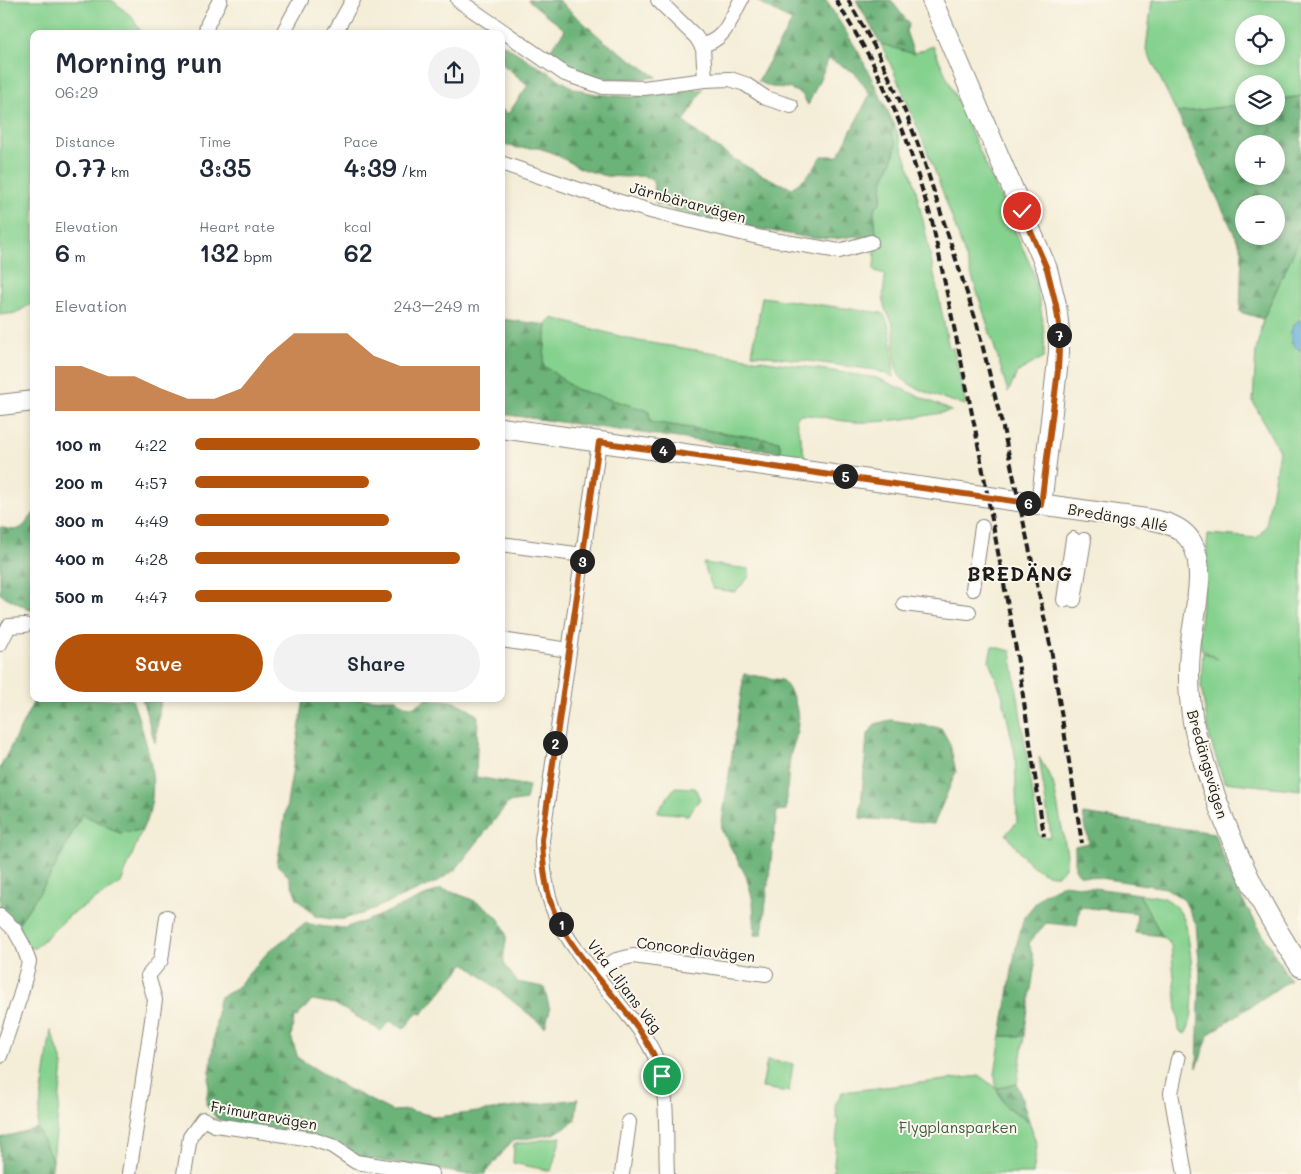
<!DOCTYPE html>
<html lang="en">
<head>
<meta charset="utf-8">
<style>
	body { margin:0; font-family:Mali,sans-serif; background:#f2f2f3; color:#1f2937; height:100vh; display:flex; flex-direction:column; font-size:19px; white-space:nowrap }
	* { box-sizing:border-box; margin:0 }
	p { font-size:16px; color:#747a83 }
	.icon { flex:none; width:28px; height:28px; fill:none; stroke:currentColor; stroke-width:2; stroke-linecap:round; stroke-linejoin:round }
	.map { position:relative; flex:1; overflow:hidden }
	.drawer { position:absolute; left:30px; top:30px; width:475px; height:672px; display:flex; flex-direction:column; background:#fff; border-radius:10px; box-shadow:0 2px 8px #0003 }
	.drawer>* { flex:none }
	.buttons { position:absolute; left:1235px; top:15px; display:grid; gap:10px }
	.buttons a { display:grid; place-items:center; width:50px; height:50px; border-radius:50%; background:#fff; box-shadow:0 2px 8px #0003; font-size:25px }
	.pin { position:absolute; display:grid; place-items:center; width:42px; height:42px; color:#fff; margin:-21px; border:2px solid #fff; border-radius:50%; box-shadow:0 1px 5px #0007 }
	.km { position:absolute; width:25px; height:25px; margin:-12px; border-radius:50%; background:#222; color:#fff; font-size:14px; line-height:25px; text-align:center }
	.round { display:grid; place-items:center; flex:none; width:52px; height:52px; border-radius:26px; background:#f2f2f3 }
	.summary { display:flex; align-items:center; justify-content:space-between; height:85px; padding:0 25px }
	h1 { font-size:28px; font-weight:600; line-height:38px }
	.metrics { display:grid; grid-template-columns:repeat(3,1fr); gap:8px; height:85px; padding:5px 25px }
	.metrics div { display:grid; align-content:center }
	.metrics b { font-size:25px; font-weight:600 }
	.metrics small { font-size:14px; font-weight:400 }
	.metrics p { font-size:14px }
	.chart { height:140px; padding:10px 25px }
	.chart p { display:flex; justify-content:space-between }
	.chart svg { width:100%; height:90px; margin-top:5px; fill:#b45309; opacity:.7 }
	.cta { display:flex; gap:10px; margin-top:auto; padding:10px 25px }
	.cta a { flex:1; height:58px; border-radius:30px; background:#b45309; color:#fff; font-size:20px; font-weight:600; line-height:58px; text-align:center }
	.cta a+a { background:#f2f2f3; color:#1f2937 }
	ul { padding:0 25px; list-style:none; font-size:16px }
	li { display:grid; grid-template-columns:80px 60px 1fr; align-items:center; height:38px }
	li i { height:12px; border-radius:6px; background:#b45309 }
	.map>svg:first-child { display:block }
	.green { fill:#85d18e; stroke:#507655; fill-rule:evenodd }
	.forest { fill:url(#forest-firs); stroke:#44684a; fill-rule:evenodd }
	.water { fill:#63addb; stroke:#40647c }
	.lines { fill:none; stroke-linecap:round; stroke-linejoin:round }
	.street-casing { stroke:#88847a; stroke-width:16 }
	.secondary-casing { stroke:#88847a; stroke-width:22 }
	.street { stroke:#fff; stroke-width:14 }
	.secondary { stroke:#fff; stroke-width:20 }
	.rail { stroke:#1c1c1c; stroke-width:4; stroke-dasharray:8 4; stroke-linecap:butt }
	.route-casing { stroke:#fff; stroke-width:10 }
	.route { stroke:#b45309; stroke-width:6 }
	.labels { text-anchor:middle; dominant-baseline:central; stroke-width:4; stroke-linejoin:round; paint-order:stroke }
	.street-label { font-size:15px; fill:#1c1c1c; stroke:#fbf7ec }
	.park-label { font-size:15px; fill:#415b44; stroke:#fbf7ec }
	.district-label { font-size:20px; font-weight:bold; letter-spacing:1px; fill:#1c1c1c; stroke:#fbf7ec }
</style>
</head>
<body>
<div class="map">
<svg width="1301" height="1174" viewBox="0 0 1301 1174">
	<defs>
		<pattern id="forest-firs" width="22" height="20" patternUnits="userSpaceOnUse" patternTransform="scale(1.25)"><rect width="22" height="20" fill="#6cb379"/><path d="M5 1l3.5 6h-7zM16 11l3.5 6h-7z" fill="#589162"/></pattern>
	</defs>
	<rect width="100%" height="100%" fill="#fbf7ec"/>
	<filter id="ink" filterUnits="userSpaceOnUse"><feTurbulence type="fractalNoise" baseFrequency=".02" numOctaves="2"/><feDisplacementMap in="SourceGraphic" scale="10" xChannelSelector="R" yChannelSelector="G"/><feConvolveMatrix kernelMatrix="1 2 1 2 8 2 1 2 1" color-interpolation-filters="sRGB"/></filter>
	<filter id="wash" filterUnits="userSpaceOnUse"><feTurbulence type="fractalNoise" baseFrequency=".0096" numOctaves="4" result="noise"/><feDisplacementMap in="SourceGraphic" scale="20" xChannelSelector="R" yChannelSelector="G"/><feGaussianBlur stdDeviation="1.12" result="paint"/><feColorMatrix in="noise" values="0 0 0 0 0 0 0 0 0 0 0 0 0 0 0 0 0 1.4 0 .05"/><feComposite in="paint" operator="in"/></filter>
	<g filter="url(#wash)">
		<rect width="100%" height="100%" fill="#f4edd7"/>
		<g class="green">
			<path d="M0,0H112L132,17L142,34H34V302L16,313L0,315Z"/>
			<path d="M1152,0H1301V96L1276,100V84H1244V104L1177,113L1146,49ZM1244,24H1276V56H1244Z"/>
			<path d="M881,44L914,53L933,46L1032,269C1039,297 1046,327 1044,357L1018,372L1008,392C973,274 934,156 881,44Z"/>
			<path d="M894,124L913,178L923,220L949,348L953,347L966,405C950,401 904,388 898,373C892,359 896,341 893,326C892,319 885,312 884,305C882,296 885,284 885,274L875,271L874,268L876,234L874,209L881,201L883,181L893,158L896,145L891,133Z"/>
			<path d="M1301,236V790L1224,782L1210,739L1201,686L1203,652L1218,659L1201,649L1199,634L1208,534L1257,538L1266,526L1279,451L1253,402L1256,352L1263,319Z"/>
			<path d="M762,297L882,313C894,325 892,360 894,377L876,370L752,354Z"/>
			<path d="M552,318L638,341L877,378L952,411C919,417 887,423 854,422C835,421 818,414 799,415L796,420L806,462L781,452L779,441L650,422L649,411L575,389L543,365L547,325Z"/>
			<path d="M703,563L749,569V577L735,592L713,589Z"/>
			<path d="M992,646L1011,651L1039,836L1047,838L1051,837L1039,757L1053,782L1067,854L1065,868L1058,875C1034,877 1019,850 1006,834L1017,822L1015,754L1002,694L989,661Z"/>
			<path d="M675,787L695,788L700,799L688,815L657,812Z"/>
			<path d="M82,814L120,833L142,830L121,883L69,916L35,948H27L18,924L49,878Z"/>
			<path d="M1139,894C1152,896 1166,895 1175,906C1181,912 1184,918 1186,926C1191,948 1199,1017 1185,1034L1179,1031L1171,945L1162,936Z"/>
			<path d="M51,1030L63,1065L53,1161L37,1128Z"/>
			<path d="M1001,1036H1024L1017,1084L997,1089L1005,1106L1029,1121L1037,1146L1033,1174H833L838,1123L835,1105L842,1092L980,1076L996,1088L995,1074Z"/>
			<path d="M767,1060L793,1064L789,1092L762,1088Z"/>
			<path d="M561,1137L551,1171L513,1163L514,1144Z"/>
		</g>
		<g class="forest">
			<path d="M528,0H558L604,41L657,77C632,80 598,82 575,70C566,66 557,59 548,53L565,30Z"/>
			<path d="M755,0H826L859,53L894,124L891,133L896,144L893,158L883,181L881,201L874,209L876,234L867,240L855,236L835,239L811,238L713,221L656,204L653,181L644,176L626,177L606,176L582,169L551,152L538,148H518L501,144V109L508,114L528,85L501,63V43L575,89L595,94L629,97L703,89L684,122C719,151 749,171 791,188C805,180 813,170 822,156H838L870,94L854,72L829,59L808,105L802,94L788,88L771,87L758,81L792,21Z"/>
			<path d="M856,0H891L909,24L906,31L914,54L881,44Z"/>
			<path d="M1301,96V236L1263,319L1240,312L1242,250L1177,113L1244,104V116H1276V100ZM1244,144H1276V176H1244ZM1244,204H1276V236H1244Z"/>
			<path d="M501,319L547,325L543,365L575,389L649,411L650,422L779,441L781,452L501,414Z"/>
			<path d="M34,513V612L0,594V527C21,533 21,529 34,513Z"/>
			<path d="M744,674L782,680C795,694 800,713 797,732C796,741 791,749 790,758C788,775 787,792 786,810L777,811L762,935H755L753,901L746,876L721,829Z"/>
			<path d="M35,699H132C143,733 159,772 150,809C149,816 145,823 142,830L120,833L82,814L49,878L18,924L0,910V768Z"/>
			<path d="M142,699H161L155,743Z"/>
			<path d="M304,699H396C405,709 416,709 424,699C449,699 459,701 478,716L476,777L529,786L526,800L508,803L456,869L437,882L364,913L343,919H331L315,916L297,898L289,877L277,865Z"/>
			<path d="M891,720L941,728L950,744L956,772L934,824L860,818L867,736L875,724Z"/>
			<path d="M1083,814L1214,833L1237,891L1290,980L1209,1034L1197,1068L1200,972L1196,924L1184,900L1166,888L1080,875L1075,869V846L1089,843Z"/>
			<path d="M1064,884L1139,894L1162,936L1135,933L1137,913L1080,907L1077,926L1046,923L1029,943L1035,964L1024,1036H1001L1016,947L1024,917L1043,894Z"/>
			<path d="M441,889C463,895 497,906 505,931C509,940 502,952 504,962C505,968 514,976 517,982L544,987L550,1010L545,1027L465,963L422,1014L417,1013L404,1029L390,1021L381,1031L335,1004L312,1000L294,1020L291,1036L298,1058L346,1088L392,1111L408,1110L438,1117L578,1099L575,1121L554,1134L512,1141L485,1174H465L357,1157L217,1119L206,1104L219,998L236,988L268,952L305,923L325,927L344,928L366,921Z"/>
			<path d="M1017,1084L1029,1121L1005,1106L997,1088Z"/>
			<path d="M37,1128L53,1161L51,1174H0V1138Z"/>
		</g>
		<path class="water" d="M1301,319V351L1292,344C1289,333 1291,325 1301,319Z"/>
	</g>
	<g filter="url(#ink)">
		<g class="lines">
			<defs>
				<g id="street">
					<path d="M458,0L565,74L603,87L644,88L705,80L730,79L745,84L766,98L791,106"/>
					<path d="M658,0L696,37L703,48L705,80"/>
					<path d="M284,31L301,0"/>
					<path d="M205,34L208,23L220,0"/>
					<path d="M334,34L353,0"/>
					<path d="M701,45C725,41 730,20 741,0"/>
					<path d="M501,163L580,190L654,212L762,238L839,251L871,242"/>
					<path d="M599,442L542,840C543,865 545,891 555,914C570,947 597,976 619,1004C632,1020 645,1035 654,1054C670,1090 665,1135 667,1174"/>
					<path d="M501,544L583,555"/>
					<path d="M973,589L982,527"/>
					<path d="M1064,600L1073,539"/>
					<path d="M1074,600L1084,540"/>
					<path d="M904,604L969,612"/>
					<path d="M501,640L569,650"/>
					<path d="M0,644L9,626L25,625"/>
					<path d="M0,916L14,929L23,945L29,962L20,997L0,1056"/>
					<path d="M595,973L616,960L633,956L766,974"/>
					<path d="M1178,1059L1171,1093L1185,1174"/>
					<path d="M129,1174L155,1000L148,976L161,960L167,917"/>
					<path d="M184,1174L190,1137L203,1119L215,1125L312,1139L332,1146L356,1162L432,1174"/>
					<path d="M622,1174L629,1122"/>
				</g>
				<g id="secondary">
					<path d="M932,0L1047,269L1056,305L1059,331V352L1041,505"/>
					<path d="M0,405L34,401"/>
					<path d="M501,428L1117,515C1142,519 1178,518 1192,543C1208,571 1192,620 1190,651C1188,672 1189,694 1192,715C1195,738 1204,762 1211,784C1233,849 1262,911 1301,967"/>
				</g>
			</defs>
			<use href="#street" class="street-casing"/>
			<use href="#secondary" class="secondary-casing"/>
			<use href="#street" class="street"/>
			<use href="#secondary" class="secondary"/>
			<g class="rail">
				<path d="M836,0L872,61L892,104L907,141L932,221L975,428L1016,649L1044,836"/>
				<path d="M848,0L878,53L907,116L922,155L977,324L1003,428L1051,649L1082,843"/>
			</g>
		</g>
	</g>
	<g class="lines" filter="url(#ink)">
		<defs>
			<path id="route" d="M662,1076C643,1013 582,974 555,914C545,891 543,865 542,840L599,442L1041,505L1058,370L1060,331L1056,305L1047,269L1022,211"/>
		</defs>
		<use href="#route" class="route-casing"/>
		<use href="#route" class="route"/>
	</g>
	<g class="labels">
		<g class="street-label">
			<text transform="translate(688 202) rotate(15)">Järnbärarvägen</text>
			<text transform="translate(1118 517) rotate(10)">Bredängs Allé</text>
			<text transform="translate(1208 764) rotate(74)">Bredängsvägen</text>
			<text transform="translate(696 949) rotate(7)">Concordiavägen</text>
			<text transform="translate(625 986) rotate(53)">Vita Liljans Väg</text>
			<text transform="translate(264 1115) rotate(10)">Frimurarvägen</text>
		</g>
		<g class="park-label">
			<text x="958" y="1127">Flygplansparken</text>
		</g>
		<g class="district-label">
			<text x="1020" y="573">BREDÄNG</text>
		</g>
	</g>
</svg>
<div class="buttons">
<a><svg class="icon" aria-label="locate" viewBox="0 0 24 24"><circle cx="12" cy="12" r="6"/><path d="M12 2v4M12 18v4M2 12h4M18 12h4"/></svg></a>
<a><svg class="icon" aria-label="layers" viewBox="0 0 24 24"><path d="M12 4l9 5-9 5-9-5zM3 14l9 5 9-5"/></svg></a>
<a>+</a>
<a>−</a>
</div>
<div class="pin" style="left:662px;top:1076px;background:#1e9e55"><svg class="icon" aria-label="arrive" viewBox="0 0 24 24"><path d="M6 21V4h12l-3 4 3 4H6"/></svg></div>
<div class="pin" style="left:1022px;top:211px;background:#d93025"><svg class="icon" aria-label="check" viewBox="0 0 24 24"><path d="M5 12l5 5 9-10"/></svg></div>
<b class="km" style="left:561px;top:924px">1</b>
<b class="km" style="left:555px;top:743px">2</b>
<b class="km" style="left:582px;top:561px">3</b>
<b class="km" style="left:663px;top:450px">4</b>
<b class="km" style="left:845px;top:476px">5</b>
<b class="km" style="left:1028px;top:503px">6</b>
<b class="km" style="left:1059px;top:335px">7</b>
<section class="drawer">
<div class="summary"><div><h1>Morning run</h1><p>06:29</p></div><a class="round"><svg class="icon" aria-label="share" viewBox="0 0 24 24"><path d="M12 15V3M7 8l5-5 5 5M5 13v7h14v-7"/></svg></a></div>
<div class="metrics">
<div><p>Distance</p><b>0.77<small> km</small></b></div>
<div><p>Time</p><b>3:35</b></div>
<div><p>Pace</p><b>4:39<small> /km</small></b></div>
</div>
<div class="metrics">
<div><p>Elevation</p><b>6<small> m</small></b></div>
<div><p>Heart rate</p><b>132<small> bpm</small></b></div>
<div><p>kcal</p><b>62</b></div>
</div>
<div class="chart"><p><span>Elevation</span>243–249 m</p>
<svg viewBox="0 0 160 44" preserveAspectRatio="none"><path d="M0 44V22L10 22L20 27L30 27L40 33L50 38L60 38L70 33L80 17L90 6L100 6L110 6L120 17L130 22L140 22L150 22L160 22V44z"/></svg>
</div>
<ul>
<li><b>100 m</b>4:22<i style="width:100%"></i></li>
<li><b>200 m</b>4:57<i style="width:61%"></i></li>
<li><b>300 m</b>4:49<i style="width:68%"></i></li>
<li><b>400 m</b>4:28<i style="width:93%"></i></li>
<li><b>500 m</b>4:47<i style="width:69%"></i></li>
</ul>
<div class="cta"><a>Save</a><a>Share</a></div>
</section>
</div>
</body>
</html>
